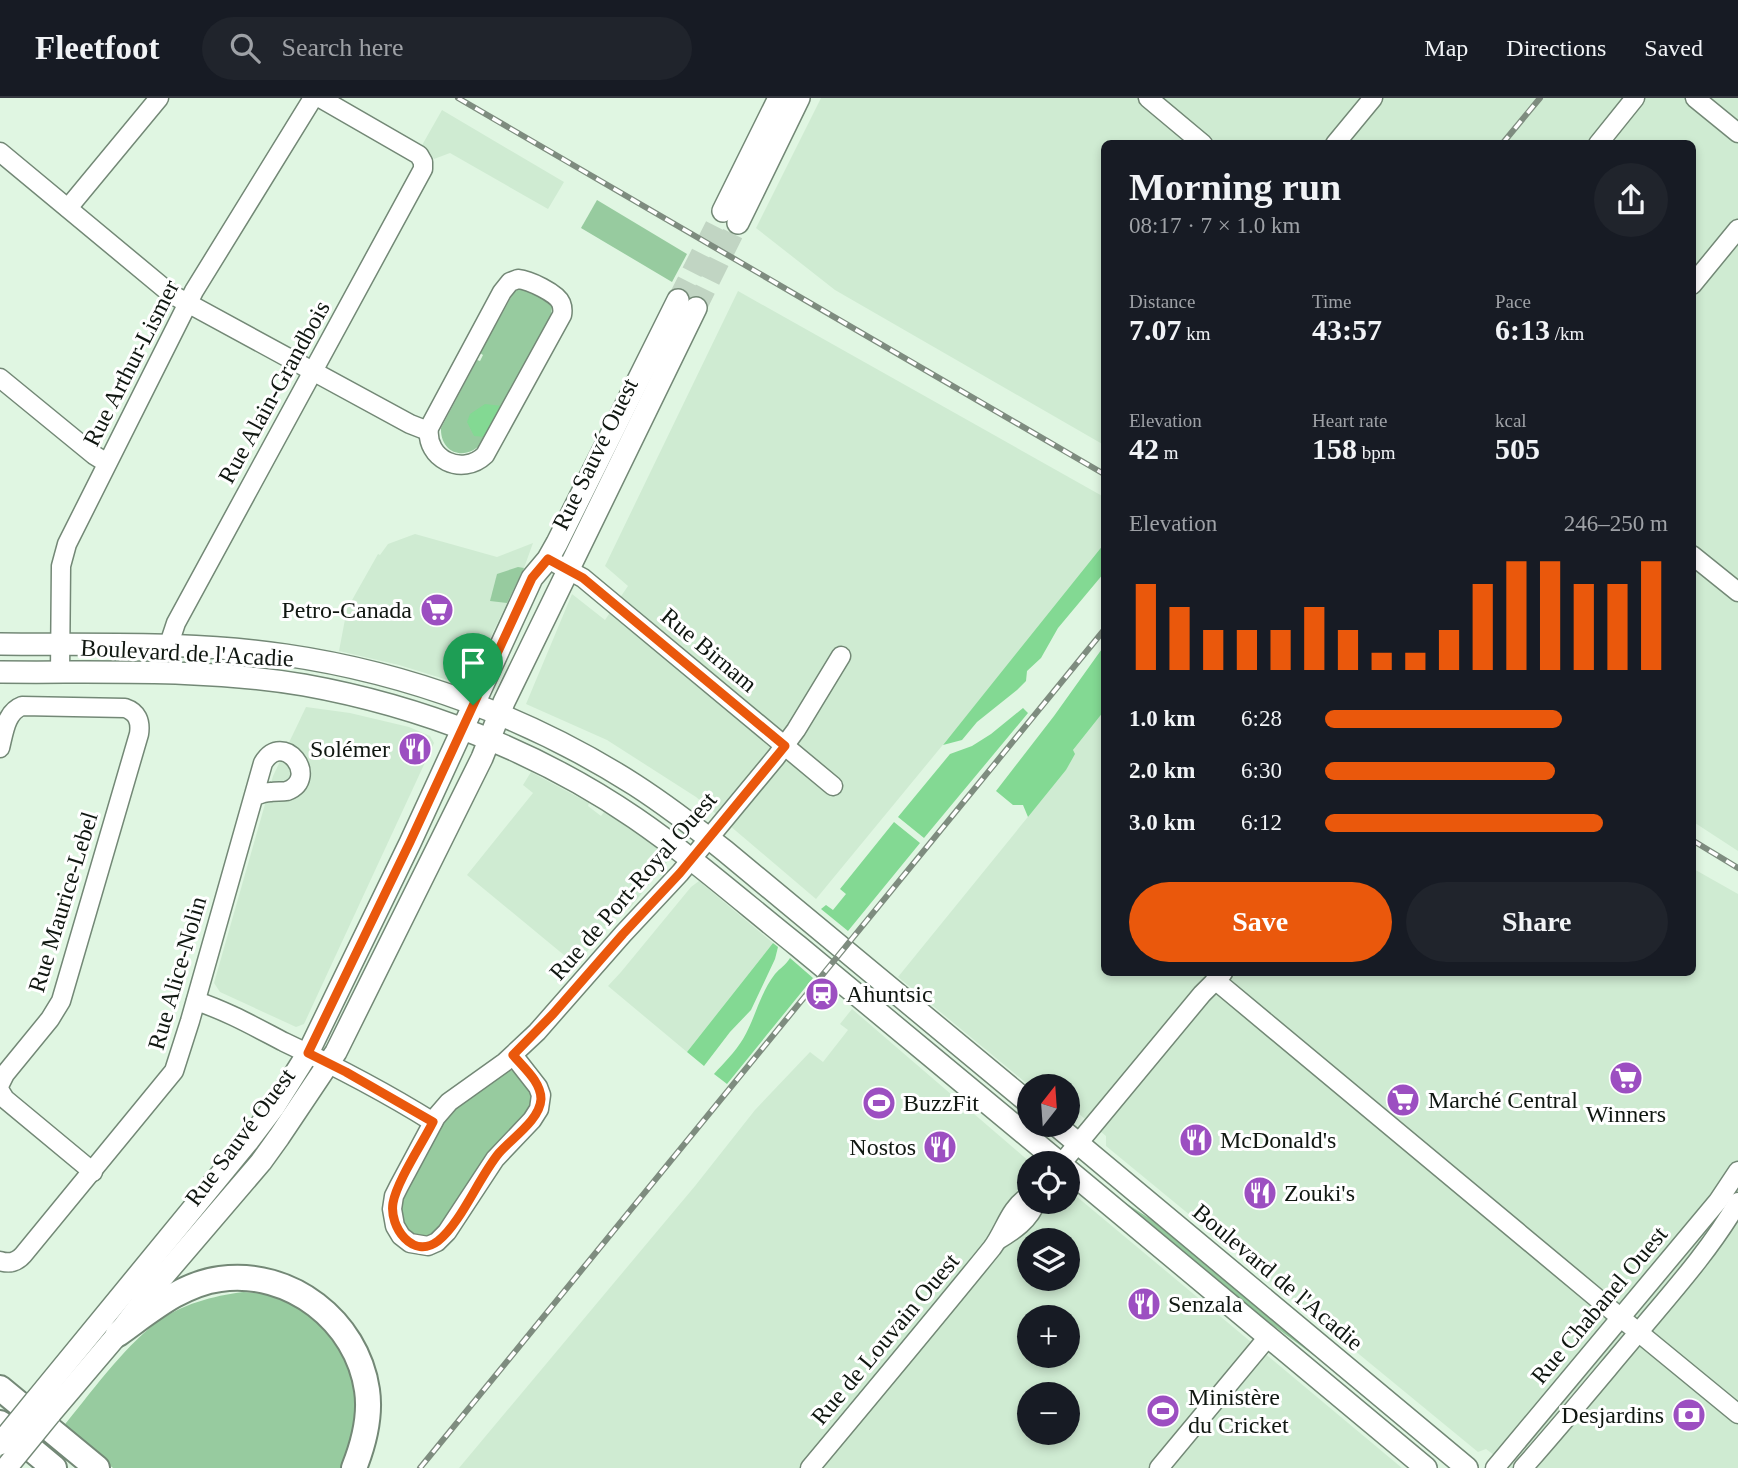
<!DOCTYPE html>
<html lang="en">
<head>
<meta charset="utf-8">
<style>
	body { margin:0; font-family:"Times New Roman",serif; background:#20242c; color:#f1f3f6; height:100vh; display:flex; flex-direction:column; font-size:26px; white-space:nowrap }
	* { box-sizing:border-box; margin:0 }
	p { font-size:23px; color:#9ea1a6 }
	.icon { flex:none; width:38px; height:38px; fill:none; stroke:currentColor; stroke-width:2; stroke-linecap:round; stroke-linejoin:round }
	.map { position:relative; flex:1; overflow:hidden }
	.drawer { position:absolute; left:1101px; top:42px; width:595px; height:836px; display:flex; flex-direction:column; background:#171b24; border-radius:10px; box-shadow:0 4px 10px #0003 }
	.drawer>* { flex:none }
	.needle { width:46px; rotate:17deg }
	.fabs { position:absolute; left:1017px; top:976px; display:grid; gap:14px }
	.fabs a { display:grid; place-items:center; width:63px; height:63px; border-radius:50%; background:#171b24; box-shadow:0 4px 10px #0003; font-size:35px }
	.pin { position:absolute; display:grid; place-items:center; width:60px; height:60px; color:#fff; margin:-72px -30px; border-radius:50% 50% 50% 0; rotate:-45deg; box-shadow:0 0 7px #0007 }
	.pin .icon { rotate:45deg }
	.round { display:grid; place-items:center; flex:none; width:74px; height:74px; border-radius:37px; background:#20242c }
	.headline { display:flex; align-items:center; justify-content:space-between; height:119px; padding:0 28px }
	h1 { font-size:38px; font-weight:700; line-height:52px }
	.figures { display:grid; grid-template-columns:repeat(3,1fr); gap:10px; height:119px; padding:7px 28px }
	.figures div { display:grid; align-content:center }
	.figures b { font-size:30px; font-weight:700 }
	.figures small { font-size:19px; font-weight:400 }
	.figures p { font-size:19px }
	.chart { height:196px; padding:14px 28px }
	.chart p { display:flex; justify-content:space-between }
	.chart svg { width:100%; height:126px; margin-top:7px; stroke:#ea580c; stroke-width:6 }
	.action { display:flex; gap:14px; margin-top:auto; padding:14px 28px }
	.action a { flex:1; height:80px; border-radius:42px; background:#ea580c; color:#fff; font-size:28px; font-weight:700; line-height:80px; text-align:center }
	.action a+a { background:#20242c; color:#f1f3f6 }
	ul { padding:0 28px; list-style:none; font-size:23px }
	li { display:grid; grid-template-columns:112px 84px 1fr; align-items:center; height:52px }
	li i { height:18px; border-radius:9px; background:#ea580c }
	header { display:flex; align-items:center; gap:42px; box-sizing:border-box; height:98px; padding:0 35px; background:#171b24; border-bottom:2px solid #363941 }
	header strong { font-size:33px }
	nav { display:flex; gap:38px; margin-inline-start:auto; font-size:24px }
	.search { width:490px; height:63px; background:#20242c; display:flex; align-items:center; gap:18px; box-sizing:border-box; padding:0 24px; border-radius:38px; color:#9ea1a6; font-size:26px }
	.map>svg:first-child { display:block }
	.built { fill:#cfebd2; fill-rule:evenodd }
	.green { fill:#97cb9f }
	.forest { fill:#83d993 }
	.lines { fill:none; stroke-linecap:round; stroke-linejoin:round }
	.major-tunnel { stroke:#c1d5c3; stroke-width:21; stroke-dasharray:21 10; stroke-linecap:butt }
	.minor-casing { stroke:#738876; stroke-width:21 }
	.major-casing { stroke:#738876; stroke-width:24 }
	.highway-casing { stroke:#738876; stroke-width:28 }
	.minor { stroke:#fff; stroke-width:18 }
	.major { stroke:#fff; stroke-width:21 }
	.highway { stroke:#fff; stroke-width:24 }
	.rail-casing { stroke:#7e8c7f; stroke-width:6 }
	.rail { stroke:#fff; stroke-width:3.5; stroke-dasharray:10; stroke-linecap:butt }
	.major-bridge-casing { stroke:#738876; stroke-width:24; stroke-linecap:butt }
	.major-bridge { stroke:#fff; stroke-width:21 }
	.route-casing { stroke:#fff; stroke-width:14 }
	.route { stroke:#ea580c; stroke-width:9 }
	.labels { text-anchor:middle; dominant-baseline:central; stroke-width:6; stroke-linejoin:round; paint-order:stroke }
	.street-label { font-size:24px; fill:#101711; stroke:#fff }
	.poi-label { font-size:24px; fill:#101711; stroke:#fff; text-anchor:start }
</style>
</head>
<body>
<header>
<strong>Fleetfoot</strong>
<div class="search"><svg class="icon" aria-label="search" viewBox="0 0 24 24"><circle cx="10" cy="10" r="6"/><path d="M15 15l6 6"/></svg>Search here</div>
<nav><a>Map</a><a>Directions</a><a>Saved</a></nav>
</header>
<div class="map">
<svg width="1738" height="1370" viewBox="0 0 1738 1370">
	<rect width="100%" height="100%" fill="#e0f6e2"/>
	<g class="built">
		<path d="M821,0H1738V753L1692,723V46H1104V347L835,192L756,130Z"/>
		<path d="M442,12L564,84L548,111L450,55L434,61L430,55L421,49Z"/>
		<path d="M738,193L1104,399V451L816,801L696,699L607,642L526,606L572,496L605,522L628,488L605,468Z"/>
		<path d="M415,436L497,459L533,445L524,470L479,563L472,561L464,587L399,567L339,553L347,511L378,456L380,457L388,446Z"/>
		<path d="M306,609L350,615L409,629L430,638L434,645L304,926L296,929L220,894L214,885L273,678Z"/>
		<path d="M1104,613V875H1692V770L1738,796V1370H1511L1486,1351L1478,1354L1106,1048V1038L1079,1016L1070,1021L1068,1019V989H1031L898,879L1066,672L1073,652Z"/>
		<path d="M531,674L589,705L588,708L601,718L604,714L620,724L656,749L667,757L669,762L629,811L624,808L576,867L467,777L533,695L523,687Z"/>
		<path d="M699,783L773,845L687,954L608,888L621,874L691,789Z"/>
		<path d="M852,911L1031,1065L1029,1066V1104H1068V1095L1070,1093L1402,1370H459L695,1088L755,1012L810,954L823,964L848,932L840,926ZM1029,1143H1068V1181H1029ZM1029,1220H1068V1258H1029ZM1029,1297H1068V1335H1029Z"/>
	</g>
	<g class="green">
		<path d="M597,102L687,156L672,184L581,130Z"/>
		<path d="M520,190L543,201L552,209L551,217L482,345C465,364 440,355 441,330L477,262L480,263L483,257L480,255L514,194Z"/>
		<path d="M518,469L524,470L507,505L490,503L497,476Z"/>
		<path d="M509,972L521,975L536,1003L441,1130L429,1139C403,1136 404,1131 399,1108L445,1018L505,973Z"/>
		<path d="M1124,1104L1166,1131L1317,1258L1316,1259L1247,1208L1123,1106Z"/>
		<path d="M243,1194L268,1196L299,1207L323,1223L365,1290L347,1370H113L62,1330C90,1296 122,1251 156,1225C181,1206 213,1198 243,1194Z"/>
	</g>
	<g class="forest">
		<path d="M485,306L502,308L485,339L474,338L467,324L470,316Z"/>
		<path d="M1104,446V475L1058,530L1041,560L1027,573L1026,583L1017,592L977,624L962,642L943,647Z"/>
		<path d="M1104,548V613L1073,652L1075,656L1066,672L1028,719L1023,707H1013L996,693L1054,618Z"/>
		<path d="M1023,610L1028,615L924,740L898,719L950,656L972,648L991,636Z"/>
		<path d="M894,724L920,745L848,833L821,811L826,807L833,812L846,796L840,791Z"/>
		<path d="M773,845L778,849L775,861L751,912L730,934L704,968L687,954Z"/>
		<path d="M790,860L813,880L727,986L714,976C724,965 735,954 743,941C755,921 760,895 775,876C780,870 785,868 790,860Z"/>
	</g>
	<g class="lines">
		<g class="major-tunnel">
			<path d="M678,202L723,113"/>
			<path d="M696,210L738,125"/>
		</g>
		<defs>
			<g id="minor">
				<path d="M1148,0L1203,46"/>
				<path d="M1695,0L1738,35"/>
				<path d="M1335,46L1373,0"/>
				<path d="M1598,46L1635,0"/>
				<path d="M0,54L171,196L410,326L428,333"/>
				<path d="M68,110L159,0"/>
				<path d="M518,181C529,182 557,195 561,205C563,210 563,212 562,217L485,357C462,379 425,361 429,330L502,194L510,184Z"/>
				<path d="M1692,187L1738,131"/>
				<path d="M0,280L94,357L107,365"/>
				<path d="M1692,457L1738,494"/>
				<path d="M557,466L583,480L833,688"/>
				<path d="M171,548V540L176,525L423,71V64L419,57L320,0"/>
				<path d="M60,575L61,468L67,446L194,193L313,0"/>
				<path d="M0,650C4,634 6,614 22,608L125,610C137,614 141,623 139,636L61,903L50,921L5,976L0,986"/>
				<path d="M1215,882L1604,1206L1738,1316"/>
				<path d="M196,903C227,913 255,929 284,944C335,968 385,994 433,1024"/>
				<path d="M513,957L538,989L541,997L539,1011L532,1022L495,1061L447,1134L437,1144L428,1148L410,1145L401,1138L395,1128L392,1111L394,1098L399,1088L436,1019L449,1004L505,964L537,934L623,836L680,775L776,659L796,632L841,558"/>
				<path d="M0,993L5,1001L93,1074"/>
				<path d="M1061,1066L1202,896L1223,875"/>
				<path d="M998,1142C1013,1133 1030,1122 1036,1104"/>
				<path d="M0,1163C9,1166 17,1164 23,1157L174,973L190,923L263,665C283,631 321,680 287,693C282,694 276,693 271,694C265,694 260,696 255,698"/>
				<path d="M810,1370C871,1297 932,1224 992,1150C1005,1133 1009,1110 1029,1098"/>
				<path d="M1159,1370L1268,1239"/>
				<path d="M1495,1370L1718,1103L1738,1073"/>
				<path d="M1523,1370C1562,1326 1599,1281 1637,1236C1673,1193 1710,1152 1738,1104"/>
			</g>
			<g id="major">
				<path d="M723,113L779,0"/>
				<path d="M738,125L799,0"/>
				<path d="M0,546C95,547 192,543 285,557C409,575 530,620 635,687C666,707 696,730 725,753L1029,1005"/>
				<path d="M0,574C101,575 204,570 304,587C421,608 537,653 635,720C692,759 744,805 798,848C886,920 973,994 1061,1066"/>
				<path d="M1056,1027L1467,1370"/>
				<path d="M1068,1072L1426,1370"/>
				<path d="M35,1303L249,1042L274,1009L308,955L410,745L532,480L548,461L557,445L678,202"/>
				<path d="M50,1316L118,1236L149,1195L261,1064L279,1039L336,954L482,660L504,604L696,210"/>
			</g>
			<g id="highway">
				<path d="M118,1236C149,1214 181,1186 220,1181C290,1171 357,1223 367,1292C371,1319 364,1345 354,1370"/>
				<path d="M0,1290L97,1370"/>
				<path d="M0,1325L54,1370"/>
			</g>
		</defs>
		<use href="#minor" class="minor-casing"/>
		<use href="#major" class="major-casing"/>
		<use href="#highway" class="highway-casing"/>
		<use href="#minor" class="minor"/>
		<use href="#major" class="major"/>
		<use href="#highway" class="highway"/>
		<defs>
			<g id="rail">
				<path d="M458,0L1104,376"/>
				<path d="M1502,46L1540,0"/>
				<path d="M1692,742L1738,770"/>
				<path d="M420,1370L1104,532"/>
			</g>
		</defs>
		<use href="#rail" class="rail-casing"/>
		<use href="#rail" class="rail"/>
		<defs>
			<g id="major-bridge">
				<path d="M0,1346L35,1303"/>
				<path d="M6,1370L50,1316"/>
			</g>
		</defs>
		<use href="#major-bridge" class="major-bridge-casing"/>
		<use href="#major-bridge" class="major-bridge"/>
	</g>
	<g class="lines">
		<defs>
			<path id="route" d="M548,461L583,480L785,648L680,775L623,836L553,916L513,957C524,970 541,984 541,1001C540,1022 512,1040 499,1055C479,1079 461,1125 438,1143C413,1162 389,1129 393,1105C397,1083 422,1046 433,1024L346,974L308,955L410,744L532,480Z"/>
		</defs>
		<use href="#route" class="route-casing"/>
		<use href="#route" class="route"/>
	</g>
	<defs>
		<symbol id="supermarket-disc" viewBox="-11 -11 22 22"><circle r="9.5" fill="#9c4fc1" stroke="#fff"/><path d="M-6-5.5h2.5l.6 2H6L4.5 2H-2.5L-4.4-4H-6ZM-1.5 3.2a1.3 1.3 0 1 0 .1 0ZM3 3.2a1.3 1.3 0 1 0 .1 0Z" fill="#fff"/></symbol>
		<symbol id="restaurant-disc" viewBox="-11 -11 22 22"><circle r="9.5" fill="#9c4fc1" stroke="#fff"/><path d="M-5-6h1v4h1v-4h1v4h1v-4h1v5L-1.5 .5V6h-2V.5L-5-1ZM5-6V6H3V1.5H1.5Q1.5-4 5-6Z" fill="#fff"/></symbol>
		<symbol id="station-disc" viewBox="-11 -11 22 22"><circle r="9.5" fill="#9c4fc1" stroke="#fff"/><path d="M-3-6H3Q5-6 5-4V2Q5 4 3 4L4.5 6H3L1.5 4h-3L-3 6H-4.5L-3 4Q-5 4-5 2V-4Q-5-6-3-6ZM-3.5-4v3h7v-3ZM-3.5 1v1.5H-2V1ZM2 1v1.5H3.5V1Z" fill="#fff"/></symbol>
		<symbol id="stadium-disc" viewBox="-11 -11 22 22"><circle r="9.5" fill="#9c4fc1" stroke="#fff"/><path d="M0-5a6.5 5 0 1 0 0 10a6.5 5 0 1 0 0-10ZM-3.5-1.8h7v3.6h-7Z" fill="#fff"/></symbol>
		<symbol id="bank-disc" viewBox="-11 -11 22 22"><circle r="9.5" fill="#9c4fc1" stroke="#fff"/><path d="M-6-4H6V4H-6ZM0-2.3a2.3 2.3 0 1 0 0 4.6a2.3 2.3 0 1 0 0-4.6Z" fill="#fff"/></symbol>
	</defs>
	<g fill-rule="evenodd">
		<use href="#supermarket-disc" x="418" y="493" width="38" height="38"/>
		<use href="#restaurant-disc" x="396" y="632" width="38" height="38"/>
		<use href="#station-disc" x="803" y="877" width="38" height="38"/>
		<use href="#supermarket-disc" x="1607" y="961" width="38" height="38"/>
		<use href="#supermarket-disc" x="1384" y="983" width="38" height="38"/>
		<use href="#stadium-disc" x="860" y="986" width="38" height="38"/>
		<use href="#restaurant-disc" x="1177" y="1023" width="38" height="38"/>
		<use href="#restaurant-disc" x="921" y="1030" width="38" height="38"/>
		<use href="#restaurant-disc" x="1241" y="1076" width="38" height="38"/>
		<use href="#restaurant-disc" x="1125" y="1187" width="38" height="38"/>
		<use href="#stadium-disc" x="1144" y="1294" width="38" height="38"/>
		<use href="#bank-disc" x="1670" y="1298" width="38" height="38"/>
	</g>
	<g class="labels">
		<g class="street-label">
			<text transform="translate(131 265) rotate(-63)">Rue Arthur-Lismer</text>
			<text transform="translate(274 294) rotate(-61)">Rue Alain-Grandbois</text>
			<text transform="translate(595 356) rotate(-64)">Rue Sauvé Ouest</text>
			<text transform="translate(709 552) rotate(40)">Rue Birnam</text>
			<text transform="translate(187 555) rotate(3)">Boulevard de l'Acadie</text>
			<text transform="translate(633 788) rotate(-49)">Rue de Port-Royal Ouest</text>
			<text transform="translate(63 804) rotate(-73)">Rue Maurice-Lebel</text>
			<text transform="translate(177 875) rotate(-74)">Rue Alice-Nolin</text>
			<text transform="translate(240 1039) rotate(-53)">Rue Sauvé Ouest</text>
			<text transform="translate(1278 1179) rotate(40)">Boulevard de l'Acadie</text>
			<text transform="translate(1599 1207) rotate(-50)">Rue Chabanel Ouest</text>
			<text transform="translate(885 1241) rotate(-50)">Rue de Louvain Ouest</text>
		</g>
		<g class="poi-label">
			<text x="412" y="512" text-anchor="end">Petro-Canada</text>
			<text x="390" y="651" text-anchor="end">Solémer</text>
			<text x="846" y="896">Ahuntsic</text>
			<text x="1428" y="1002">Marché Central</text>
			<text x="903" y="1005">BuzzFit</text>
			<text x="1626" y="1016" text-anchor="middle">Winners</text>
			<text x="1220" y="1042">McDonald's</text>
			<text x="916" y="1049" text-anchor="end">Nostos</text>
			<text x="1284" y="1095">Zouki's</text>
			<text x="1168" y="1206">Senzala</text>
			<text x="1188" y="1299">Ministère<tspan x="1188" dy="28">du Cricket</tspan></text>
			<text x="1664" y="1317" text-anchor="end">Desjardins</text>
		</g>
	</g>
</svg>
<div class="fabs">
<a><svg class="needle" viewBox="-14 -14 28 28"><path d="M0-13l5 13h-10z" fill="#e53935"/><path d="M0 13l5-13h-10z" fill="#9ea1a6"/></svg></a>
<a><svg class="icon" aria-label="locate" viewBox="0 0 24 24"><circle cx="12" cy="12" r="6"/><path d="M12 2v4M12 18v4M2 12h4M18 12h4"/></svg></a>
<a><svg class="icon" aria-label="layers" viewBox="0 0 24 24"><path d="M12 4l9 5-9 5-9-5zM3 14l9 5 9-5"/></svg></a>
<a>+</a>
<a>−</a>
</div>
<div class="pin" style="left:473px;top:607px;background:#1e9e55"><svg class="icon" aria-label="arrive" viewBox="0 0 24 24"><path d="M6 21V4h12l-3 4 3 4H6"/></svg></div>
<section class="drawer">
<div class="headline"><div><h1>Morning run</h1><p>08:17 · 7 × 1.0 km</p></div><a class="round"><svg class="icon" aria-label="share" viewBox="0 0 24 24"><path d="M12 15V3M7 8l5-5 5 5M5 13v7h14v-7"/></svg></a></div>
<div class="figures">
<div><p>Distance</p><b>7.07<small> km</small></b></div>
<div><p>Time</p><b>43:57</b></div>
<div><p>Pace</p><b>6:13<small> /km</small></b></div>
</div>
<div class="figures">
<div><p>Elevation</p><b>42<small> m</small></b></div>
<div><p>Heart rate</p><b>158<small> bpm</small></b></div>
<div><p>kcal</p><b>505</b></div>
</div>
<div class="chart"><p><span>Elevation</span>246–250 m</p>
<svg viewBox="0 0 160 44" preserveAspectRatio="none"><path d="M5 44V14M15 44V22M25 44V30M35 44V30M45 44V30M55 44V22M65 44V30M75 44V38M85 44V38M95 44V30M105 44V14M115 44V6M125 44V6M135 44V14M145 44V14M155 44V6"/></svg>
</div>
<ul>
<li><b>1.0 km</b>6:28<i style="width:69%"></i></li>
<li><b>2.0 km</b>6:30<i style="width:67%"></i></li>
<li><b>3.0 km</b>6:12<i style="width:81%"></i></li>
</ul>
<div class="action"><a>Save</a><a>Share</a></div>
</section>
</div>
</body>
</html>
